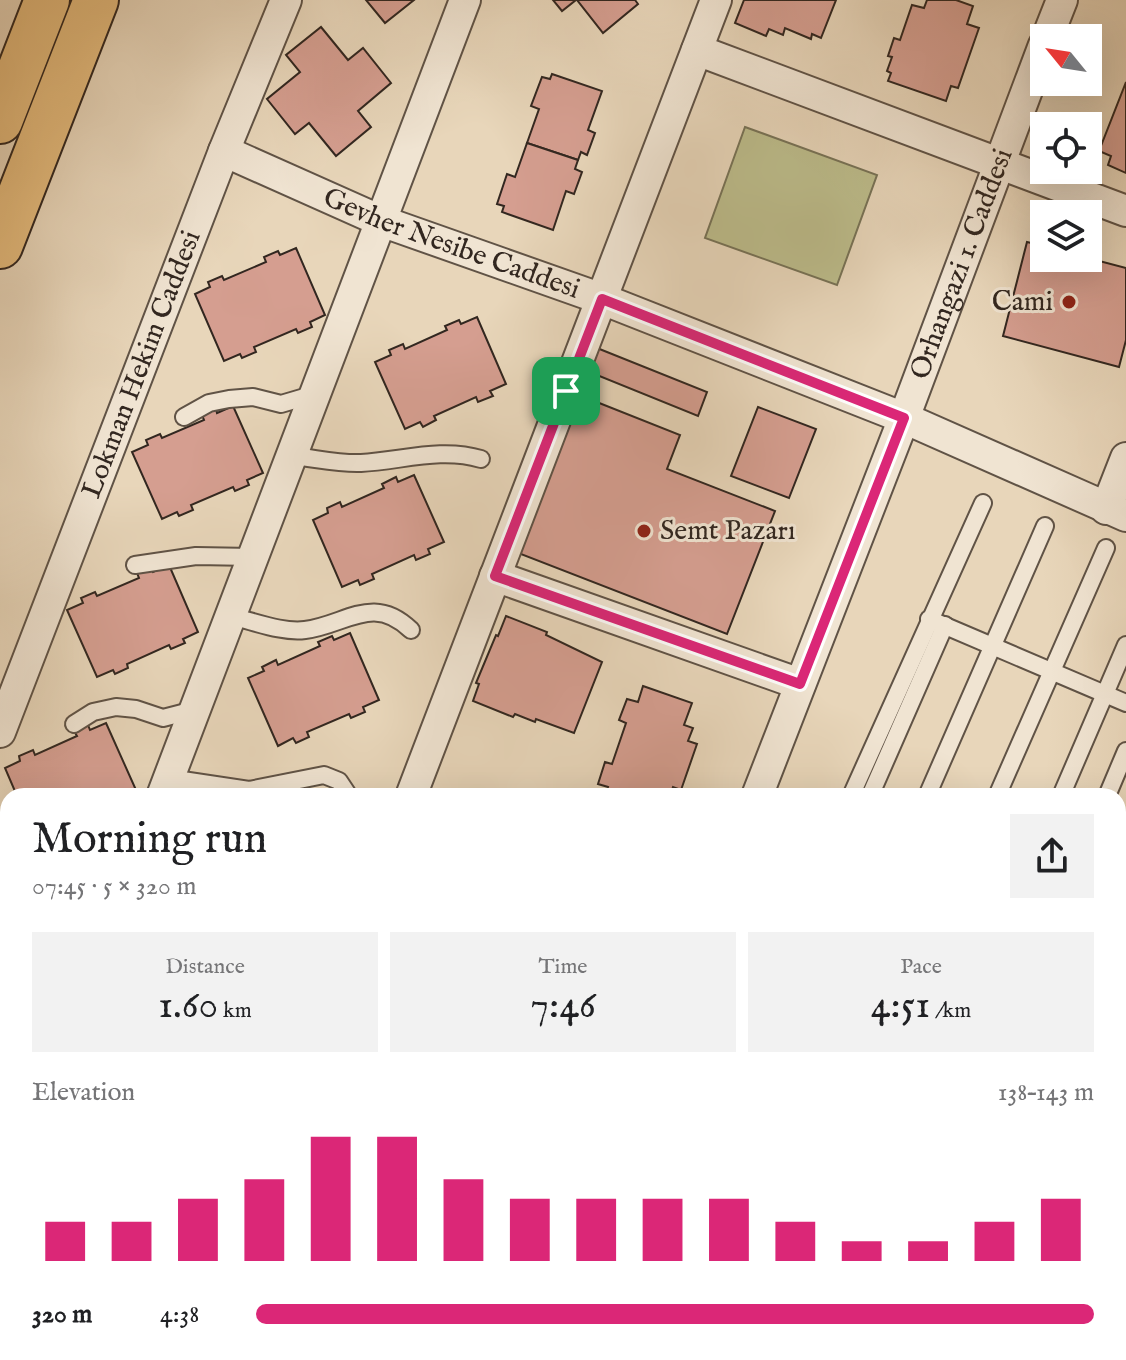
<!DOCTYPE html>
<html lang="en">
<head>
<meta charset="utf-8">
<style>
	body { margin:0; font-family:"IM FELL English",serif; background:#f2f2f2; color:#202124; height:100vh; display:flex; flex-direction:column; font-size:30px; white-space:nowrap }
	* { box-sizing:border-box; margin:0 }
	p { font-size:26px; color:#757577 }
	.icon { flex:none; width:44px; height:44px; fill:none; stroke:currentColor; stroke-width:2; stroke-linecap:round; stroke-linejoin:round }
	.map { position:relative; flex:1; overflow:hidden }
	.drawer { position:absolute; left:0px; top:788px; width:1126px; height:572px; display:flex; flex-direction:column; background:#fff; border-radius:24px 24px 0 0; box-shadow:0 8px 32px #0002 }
	.drawer>* { flex:none }
	.needle { width:52px; rotate:300deg }
	.controls { position:absolute; left:1030px; top:24px; display:grid; gap:16px }
	.controls a { display:grid; place-items:center; width:72px; height:72px; border-radius:0px; background:#fff; box-shadow:0 8px 32px #0002; font-size:40px }
	.pin { position:absolute; display:grid; place-items:center; width:68px; height:68px; color:#fff; margin:-34px; border-radius:16px; box-shadow:0 4px 12px #0006 }
	.round { display:grid; place-items:center; flex:none; width:84px; height:84px; border-radius:0px; background:#f2f2f2 }
	.overview { display:flex; align-items:center; justify-content:space-between; height:136px; padding:0 32px }
	h1 { font-size:44px; font-weight:600; line-height:60px }
	.metrics { display:grid; grid-template-columns:repeat(3,1fr); gap:12px; height:136px; padding:8px 32px }
	.metrics div { display:grid; align-content:center; border-radius:0px; background:#f2f2f2; text-align:center }
	.metrics b { font-size:40px; font-weight:600 }
	.metrics small { font-size:22px; font-weight:400 }
	.metrics p { font-size:22px }
	.chart { height:224px; padding:16px 32px }
	.chart p { display:flex; justify-content:space-between }
	.chart svg { width:100%; height:144px; margin-top:8px; stroke:#db2777; stroke-width:6 }
	ul { padding:0 32px; list-style:none; font-size:26px }
	li { display:grid; grid-template-columns:128px 96px 1fr; align-items:center; height:60px }
	li i { height:20px; border-radius:10px; background:#db2777 }
	.map>svg:first-child { display:block }
	.green { fill:#bcbc8b; stroke:#777256; stroke-width:2 }
	.building { fill:#d59e90; stroke:#322720; stroke-width:2 }
	.lines { fill:none; stroke-linecap:round; stroke-linejoin:round }
	.lane-casing { stroke:#605346; stroke-width:20 }
	.street-casing { stroke:#605346; stroke-width:34 }
	.highway-casing { stroke:#322720; stroke-width:48 }
	.lane { stroke:#f0e4d2; stroke-width:16 }
	.street { stroke:#f0e4d2; stroke-width:30 }
	.highway { stroke:#e4bb7d; stroke-width:44 }
	.route-casing { stroke:#fff; stroke-width:16 }
	.route { stroke:#db2777; stroke-width:10 }
	.poi-dot { fill:#8f2418; stroke:#f0e4d2; stroke-width:3 }
	.labels { text-anchor:middle; dominant-baseline:central; stroke-width:6; stroke-linejoin:round; paint-order:stroke }
	.street-label { font-size:28px; fill:#322720; stroke:#f0e4d2 }
	.poi-label { font-size:28px; fill:#322720; stroke:#f0e4d2; text-anchor:end }
</style>
</head>
<body>
<div class="map">
<svg width="1126" height="1360" viewBox="0 0 1126 1360">
	<rect width="100%" height="100%" fill="#e8d6ba"/>
	<filter id="stains"><feTurbulence type="fractalNoise" baseFrequency=".0025" numOctaves="4"/><feColorMatrix values="0 0 0 0 .2 0 0 0 0 .09 0 0 0 0 .02 0 0 0 .5 -.17"/></filter>
	<radialGradient id="worn" r=".72"><stop offset=".6" stop-color="#630" stop-opacity="0"/><stop offset="1" stop-color="#630" stop-opacity=".3"/></radialGradient>
	<path class="green" d="M745,127L877,175L837,285L705,238Z"/>
	<g class="building">
		<path d="M366,0H414L385,23Z"/>
		<path d="M553,0H576L562,11Z"/>
		<path d="M577,0H635L638,4L603,33Z"/>
		<path d="M744,0H836L821,38L812,34L811,39L785,28L783,35L769,29L766,36L735,23Z"/>
		<path d="M927,0H956L973,6L967,24L979,28L958,88L951,86L946,101L888,81L891,73L887,71L892,57L888,56L894,38L900,40L912,5L924,8Z"/>
		<path d="M321,27L348,60L363,48L391,83L358,111L371,127L336,156L309,123L295,134L267,99L300,72L286,55Z"/>
		<path d="M552,74L602,91L588,130L595,133L587,155L581,152L578,160L527,143L539,109L531,106L542,77L550,79Z"/>
		<path d="M1126,82V173L1108,165L1111,156L1099,151Z"/>
		<path d="M527,143L578,160L575,169L582,172L574,194L566,191L553,230L502,212L504,206L497,204L507,174L515,177Z"/>
		<path d="M1027,242L1044,246V258H1088L1126,268V340L1119,367L1003,336Z"/>
		<path d="M296,248L325,315L310,322L312,327L298,333L296,329L254,347L256,352L242,358L240,354L224,361L195,294L210,287L208,282L222,276L224,280L266,262L264,257L278,251L280,255Z"/>
		<path d="M477,317L506,384L490,391L493,396L478,402L476,397L434,416L436,420L423,427L420,422L405,429L375,362L391,355L389,350L403,344L405,349L447,330L445,326L459,320L461,324Z"/>
		<path d="M587,344L707,392L698,416L577,367Z"/>
		<path d="M574,393L680,435L667,469L775,511L727,634L513,551Z"/>
		<path d="M233,406L263,473L247,480L249,485L235,491L233,487L191,505L193,510L179,516L177,512L162,519L132,452L148,445L146,440L160,434L162,438L204,420L202,415L216,409L217,413Z"/>
		<path d="M758,407L816,429L789,498L731,476Z"/>
		<path d="M414,475L444,542L428,549L430,554L416,560L414,555L372,574L374,579L360,585L358,580L342,587L313,520L328,513L327,508L340,502L342,507L384,488L382,484L396,477L398,482Z"/>
		<path d="M169,565L198,632L183,639L185,643L171,649L169,645L127,664L128,668L115,674L113,670L97,677L67,610L83,603L81,598L95,592L97,596L139,578L137,573L151,567L153,572Z"/>
		<path d="M506,616L547,632L546,635L602,662L574,733L536,719L535,722L515,714L513,717L473,701L479,684L476,683L496,635L498,636Z"/>
		<path d="M350,633L379,700L363,707L365,712L351,718L349,714L307,732L309,737L296,743L293,738L278,746L248,678L264,671L262,667L276,660L278,665L320,646L318,642L332,636L334,640Z"/>
		<path d="M643,686L692,703L684,725L693,728L688,741L697,744L681,790L673,787L670,796H605L608,787L598,784L605,762L612,764L626,723L619,720L627,699L638,702Z"/>
		<path d="M106,723L136,790L122,796H17L5,768L20,761L19,756L33,750L35,755L77,736L74,731L88,725L90,730Z"/>
		<path d="M0,882L8,886V996L0,993Z"/>
		<path d="M876,1352H987L990,1360H872Z"/>
	</g>
	<g class="lines">
		<defs>
			<g id="lane">
				<path d="M184,417L209,403L229,399L253,397L281,404L315,394"/>
				<path d="M292,456C314,458 338,464 361,463C401,461 441,447 481,459"/>
				<path d="M135,565L196,556L253,557"/>
				<path d="M230,616C253,621 282,633 305,630C346,625 373,593 411,630"/>
				<path d="M929,619L1126,703"/>
				<path d="M74,724L93,712L116,707L136,709L163,718L194,710"/>
				<path d="M169,778L249,790L324,775L339,781L349,796"/>
				<path d="M851,796L983,503"/>
				<path d="M870,796L945,625"/>
				<path d="M927,796L1045,526"/>
				<path d="M997,796L1106,548"/>
				<path d="M1061,796L1126,645"/>
				<path d="M1107,796L1126,751"/>
				<path d="M1118,932L1126,936"/>
				<path d="M1118,1120L1126,1054"/>
				<path d="M755,1352L758,1360"/>
				<path d="M1015,1352L1016,1360"/>
			</g>
			<g id="street">
				<path d="M1047,38L1062,0"/>
				<path d="M697,50L1126,211"/>
				<path id="s1" d="M224,151L381,221L602,299L904,418L1126,516"/>
				<path d="M1106,509L1126,458"/>
				<path d="M495,576L800,684"/>
				<path id="s2" d="M0,732L224,151L286,0"/>
				<path d="M162,796L465,0"/>
				<path d="M411,796L716,0"/>
				<path id="s3" d="M757,796L904,418L1044,45"/>
				<path d="M0,1032L8,1037"/>
				<path d="M0,1231L8,1236"/>
				<path d="M194,1352L207,1360"/>
				<path d="M530,1360L534,1352"/>
			</g>
			<g id="highway">
				<path d="M0,121L47,0"/>
				<path d="M0,246L96,0"/>
			</g>
		</defs>
		<use href="#lane" class="lane-casing"/>
		<use href="#street" class="street-casing"/>
		<use href="#highway" class="highway-casing"/>
		<use href="#lane" class="lane"/>
		<use href="#street" class="street"/>
		<use href="#highway" class="highway"/>
	</g>
	<g class="lines">
		<defs>
			<path id="route" d="M602,299L904,418L800,684L495,576Z"/>
		</defs>
		<use href="#route" class="route-casing"/>
		<use href="#route" class="route"/>
	</g>
	<g class="poi-dot">
		<circle cx="1069" cy="302" r="8"/>
		<circle cx="644" cy="531" r="8"/>
	</g>
	<g class="labels">
		<g class="street-label">
			<text stroke="none"><textPath href="#s1" startOffset="246">Gevher Nesibe Caddesi</textPath></text>
			<text stroke="none"><textPath href="#s3" startOffset="570">Orhangazi 1. Caddesi</textPath></text>
			<text stroke="none"><textPath href="#s2" startOffset="394">Lokman Hekim Caddesi</textPath></text>
		</g>
		<g class="poi-label">
			<text x="1053" y="302">Cami</text>
			<text x="660" y="531" text-anchor="start">Semt Pazarı</text>
		</g>
	</g>
	<rect width="100%" height="100%" filter="url(#stains)"/>
	<rect width="100%" height="100%" fill="url(#worn)"/>
</svg>
<div class="controls">
<a><svg class="needle" viewBox="-14 -14 28 28"><path d="M0-13l5 13h-10z" fill="#e53935"/><path d="M0 13l5-13h-10z" fill="#757577"/></svg></a>
<a><svg class="icon" aria-label="locate" viewBox="0 0 24 24"><circle cx="12" cy="12" r="6"/><path d="M12 2v4M12 18v4M2 12h4M18 12h4"/></svg></a>
<a><svg class="icon" aria-label="layers" viewBox="0 0 24 24"><path d="M12 4l9 5-9 5-9-5zM3 14l9 5 9-5"/></svg></a>
</div>
<div class="pin" style="left:566px;top:391px;background:#1e9e55"><svg class="icon" aria-label="arrive" viewBox="0 0 24 24"><path d="M6 21V4h12l-3 4 3 4H6"/></svg></div>
<section class="drawer">
<div class="overview"><div><h1>Morning run</h1><p>07:45 · 5 × 320 m</p></div><a class="round"><svg class="icon" aria-label="share" viewBox="0 0 24 24"><path d="M12 15V3M7 8l5-5 5 5M5 13v7h14v-7"/></svg></a></div>
<div class="metrics">
<div><p>Distance</p><b>1.60<small> km</small></b></div>
<div><p>Time</p><b>7:46</b></div>
<div><p>Pace</p><b>4:51<small> /km</small></b></div>
</div>
<div class="chart"><p><span>Elevation</span>138–143 m</p>
<svg viewBox="0 0 160 44" preserveAspectRatio="none"><path d="M5 44V32M15 44V32M25 44V25M35 44V19M45 44V6M55 44V6M65 44V19M75 44V25M85 44V25M95 44V25M105 44V25M115 44V32M125 44V38M135 44V38M145 44V32M155 44V25"/></svg>
</div>
<ul>
<li><b>320 m</b>4:38<i style="width:100%"></i></li>
</ul>
</section>
</div>
</body>
</html>
